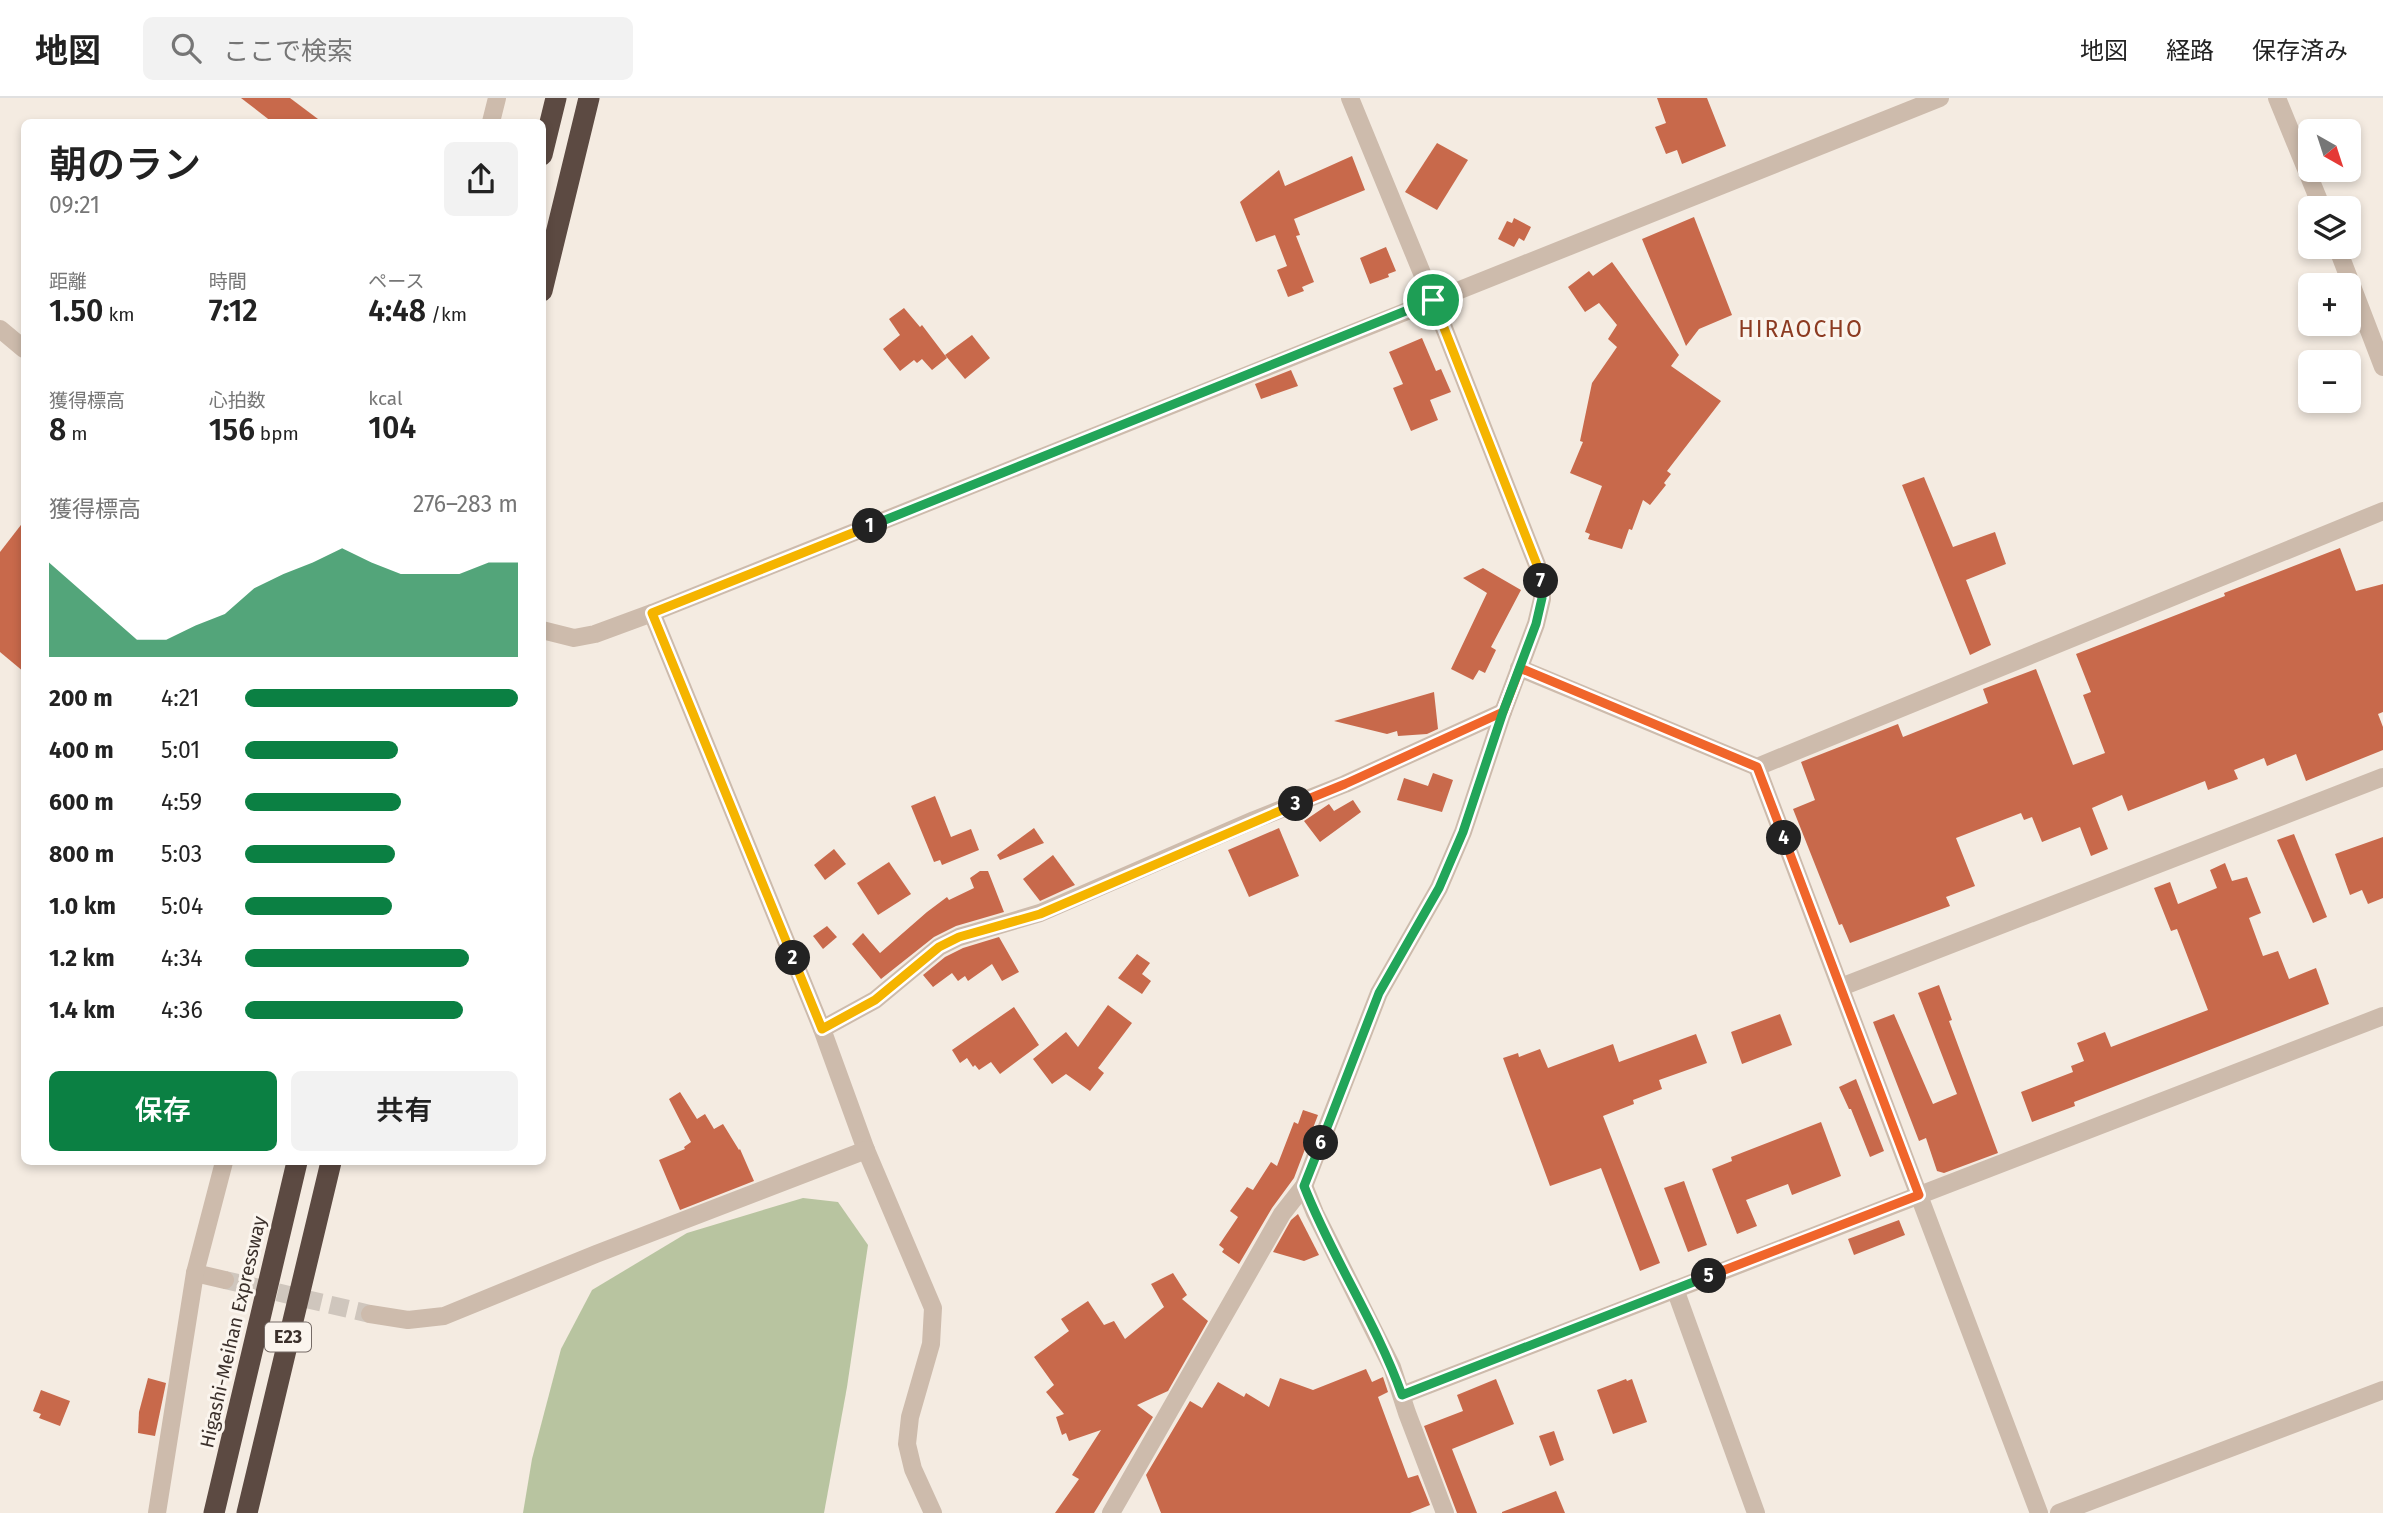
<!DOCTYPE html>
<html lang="ja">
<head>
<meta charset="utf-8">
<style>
	body { margin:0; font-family:"Fira Sans","Noto Sans JP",sans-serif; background:#f2f2f2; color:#222; height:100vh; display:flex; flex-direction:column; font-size:26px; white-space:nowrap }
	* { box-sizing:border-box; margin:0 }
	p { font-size:23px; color:#767676 }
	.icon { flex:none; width:38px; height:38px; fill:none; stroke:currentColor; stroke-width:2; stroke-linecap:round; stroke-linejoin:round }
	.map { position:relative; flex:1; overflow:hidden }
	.sheet { position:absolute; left:21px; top:21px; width:525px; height:1046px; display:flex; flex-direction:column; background:#fff; border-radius:10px; box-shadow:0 4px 10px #0003 }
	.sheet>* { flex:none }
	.needle { width:46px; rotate:141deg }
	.buttons { position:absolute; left:2298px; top:21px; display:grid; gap:14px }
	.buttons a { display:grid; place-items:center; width:63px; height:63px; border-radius:10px; background:#fff; box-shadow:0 4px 10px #0003; font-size:35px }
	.pin { position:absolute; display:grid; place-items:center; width:60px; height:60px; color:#fff; margin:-30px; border:4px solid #fff; border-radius:50%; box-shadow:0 2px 7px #0007 }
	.km { position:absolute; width:35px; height:35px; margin:-18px; border-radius:50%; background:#222; color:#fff; font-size:19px; line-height:35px; text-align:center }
	.round { display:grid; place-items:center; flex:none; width:74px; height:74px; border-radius:10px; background:#f2f2f2 }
	.summary { display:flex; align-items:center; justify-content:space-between; height:119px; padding:0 28px }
	h1 { font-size:38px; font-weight:600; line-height:52px }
	.figures { display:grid; grid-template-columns:repeat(3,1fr); gap:10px; height:119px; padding:7px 28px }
	.figures div { display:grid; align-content:center }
	.figures b { font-size:30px; font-weight:600 }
	.figures small { font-size:19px; font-weight:400 }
	.figures p { font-size:19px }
	.chart { height:196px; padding:14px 28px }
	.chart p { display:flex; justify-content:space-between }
	.chart svg { width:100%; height:126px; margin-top:7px; fill:#0b8043; opacity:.7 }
	.action { display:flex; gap:14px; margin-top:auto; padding:14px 28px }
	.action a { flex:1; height:80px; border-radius:10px; background:#0b8043; color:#fff; font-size:28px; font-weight:600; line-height:80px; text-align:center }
	.action a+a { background:#f2f2f2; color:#222 }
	ul { padding:0 28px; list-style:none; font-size:23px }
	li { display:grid; grid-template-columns:112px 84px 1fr; align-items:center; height:52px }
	li i { height:18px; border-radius:9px; background:#0b8043 }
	header { display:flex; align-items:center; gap:42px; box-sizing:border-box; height:98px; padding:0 35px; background:#fff; border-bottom:2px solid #e0e0e0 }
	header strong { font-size:33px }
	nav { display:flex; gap:38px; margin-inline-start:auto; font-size:24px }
	.search { width:490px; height:63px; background:#f2f2f2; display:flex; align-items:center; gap:18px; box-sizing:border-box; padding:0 24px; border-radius:10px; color:#767676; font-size:26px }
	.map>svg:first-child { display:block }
	.green { fill:#b8c4a0 }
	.building { fill:#c8694b }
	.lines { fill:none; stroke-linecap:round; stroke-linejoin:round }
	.minor-tunnel { stroke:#cfc6bd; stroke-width:18; stroke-dasharray:18 9; stroke-linecap:butt }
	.minor { stroke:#cdbbac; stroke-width:18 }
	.highway { stroke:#5c4a42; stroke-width:21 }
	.split-1-casing { stroke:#fff; stroke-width:14 }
	.split-2-casing { stroke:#fff; stroke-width:14 }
	.split-3-casing { stroke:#fff; stroke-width:14 }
	.split-4-casing { stroke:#fff; stroke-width:14 }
	.split-5-casing { stroke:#fff; stroke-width:14 }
	.split-6-casing { stroke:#fff; stroke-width:14 }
	.split-7-casing { stroke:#fff; stroke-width:14 }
	.split-8-casing { stroke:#fff; stroke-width:14 }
	.split-1 { stroke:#22a559; stroke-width:9 }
	.split-2 { stroke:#f5b400; stroke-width:9 }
	.split-3 { stroke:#f5b400; stroke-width:9 }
	.split-4 { stroke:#f0652b; stroke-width:9 }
	.split-5 { stroke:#f0652b; stroke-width:9 }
	.split-6 { stroke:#22a559; stroke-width:9 }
	.split-7 { stroke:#22a559; stroke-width:9 }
	.split-8 { stroke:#f5b400; stroke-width:9 }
	.labels { text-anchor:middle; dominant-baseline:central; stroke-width:6; stroke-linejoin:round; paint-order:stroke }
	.shield { fill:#fbf5ee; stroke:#756b66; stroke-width:2 }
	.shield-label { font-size:18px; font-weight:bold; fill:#3b302b }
	.street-label { font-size:19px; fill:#3b302b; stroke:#fbf5ee }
	.quarter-label { font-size:23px; letter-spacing:2px; fill:#8c3b22; stroke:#fbf5ee }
</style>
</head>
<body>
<header>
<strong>地図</strong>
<div class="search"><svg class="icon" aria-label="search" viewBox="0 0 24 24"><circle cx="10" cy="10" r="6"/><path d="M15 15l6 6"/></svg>ここで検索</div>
<nav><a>地図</a><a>経路</a><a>保存済み</a></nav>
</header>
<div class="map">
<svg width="2383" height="1415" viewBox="0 0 2383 1415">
	<rect width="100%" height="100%" fill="#f4ebe1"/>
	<path class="green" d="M803,1100L838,1104L868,1147L847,1289L824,1415H523L532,1361L561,1251L592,1192L687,1135Z"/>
	<g class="building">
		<path d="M241,0H290L322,24H272Z"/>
		<path d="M1657,0H1707L1726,48L1682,66L1677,52L1666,56L1655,29L1666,25Z"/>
		<path d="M1437,45L1468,62L1437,112L1405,94Z"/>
		<path d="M1352,58L1365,92L1294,121L1300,137L1296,138L1314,184L1302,189L1304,193L1288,199L1277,172L1287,168L1275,137L1256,144L1240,104L1279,72L1285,88Z"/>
		<path d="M1694,119L1732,217L1699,231L1686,248L1642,141Z"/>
		<path d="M1514,120L1531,129L1524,143L1519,140L1514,149L1498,141L1507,123L1512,125Z"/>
		<path d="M1386,149L1396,173L1388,176L1389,179L1370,186L1360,160Z"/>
		<path d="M1612,164L1679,257L1671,268L1721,303L1667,373L1671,376L1664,385L1666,387L1650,407L1643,402L1632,432L1629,431L1622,451L1588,441L1590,436L1585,434L1602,388L1570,375L1583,344L1580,343L1592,285L1617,249L1608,241L1617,227L1599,205L1585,214L1568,189L1589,173L1593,178Z"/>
		<path d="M904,210L920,229L922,227L947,260L932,272L922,261L917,265L914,262L900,273L883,251L900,237L889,221Z"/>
		<path d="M972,237L990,260L965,281L945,257Z"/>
		<path d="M1422,240L1436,273L1441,271L1451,294L1430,302L1438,322L1411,333L1393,290L1403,286L1389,254Z"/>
		<path d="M1291,272L1298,288L1261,301L1255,286Z"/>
		<path d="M1924,379L1953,449L1995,434L2006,466L1966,482L1991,547L1970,557L1902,387Z"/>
		<path d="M24,423V574L0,554V454Z"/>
		<path d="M2340,450L2356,493L2383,486V614L2378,616L2383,629V652L2306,683L2296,656L2267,668L2264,660L2234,672L2238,681L2208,692L2205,683L2128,713L2122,697L2092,710L2108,751L2091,758L2080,729L2042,744L2032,719L2024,722L2021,715L1956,740L1975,788L1946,799L1950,808L1850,845L1842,826L1839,827L1793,711L1815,702L1801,664L1898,626L1903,639L1988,605L1983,591L2036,571L2073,667L2105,655L2083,597L2091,594L2076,556L2225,498L2224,495Z"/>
		<path d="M1483,470L1521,492L1491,549L1496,552L1485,575L1479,572L1473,582L1451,571L1487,495L1463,480Z"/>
		<path d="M1434,594L1438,631L1427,636L1398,638L1397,633L1387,636L1334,623Z"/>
		<path d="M1433,675L1453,682L1442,714L1397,702L1404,680L1428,688Z"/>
		<path d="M935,698L951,739L971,731L979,752L942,767L940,762L934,764L911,708Z"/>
		<path d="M1353,702L1361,714L1320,744L1304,723L1329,706L1334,713Z"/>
		<path d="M1034,730L1044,745L1000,762L997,757Z"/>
		<path d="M1279,730L1299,778L1249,799L1228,752Z"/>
		<path d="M2294,736L2327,819L2313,825L2277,742Z"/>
		<path d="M2383,739V800L2368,806L2362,792L2350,797L2335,756Z"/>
		<path d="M834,751L846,766L825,782L814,767Z"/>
		<path d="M1053,757L1075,787L1040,803L1023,781Z"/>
		<path d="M889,764L911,796L878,817L857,785Z"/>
		<path d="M2225,765L2232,783L2247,779L2261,815L2249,820L2263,858L2278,853L2289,881L2316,870L2329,906L2074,1004L2075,1008L2032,1024L2021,994L2073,974L2071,968L2084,963L2077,945L2105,934L2111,949L2208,912L2177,831L2171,833L2154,790L2170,784L2178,806L2217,790L2210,772Z"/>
		<path d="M980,773H988L1004,814L956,828L934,839L881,881L852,846L863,835L880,855L927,814L947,799L949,802L974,790L970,780Z"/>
		<path d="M827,828L837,839L823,851L813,838Z"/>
		<path d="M999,839L1019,874L1002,883L992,866L968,883L965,878L958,883L952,875L933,889L923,877L945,859L963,850Z"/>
		<path d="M1137,856L1150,865L1142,876L1151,883L1142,896L1118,880Z"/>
		<path d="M1939,887L1952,922L1949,923L1998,1055L1944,1075L1937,1073L1926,1040L1919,1043L1873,924L1894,916L1933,1006L1957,996L1918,895Z"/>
		<path d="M1108,907L1132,925L1098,970L1104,975L1090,993L1066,976L1052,986L1033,961L1066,934L1078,949Z"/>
		<path d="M1014,909L1039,947L1000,976L991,964L979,972L975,967L973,969L967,960L960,965L952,952Z"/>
		<path d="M1780,916L1792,947L1742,966L1731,934Z"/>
		<path d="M1696,936L1707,965L1659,982L1662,991L1633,1002L1634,1006L1603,1018L1660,1165L1640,1173L1601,1070L1550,1088L1503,960L1518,955L1519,959L1540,951L1548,970L1613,946L1619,964Z"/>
		<path d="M1856,981L1884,1053L1870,1059L1851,1011H1849L1839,989Z"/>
		<path d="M680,994L697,1021L705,1016L714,1031L723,1026L739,1052L740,1051L754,1083L680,1112L659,1062L685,1051L684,1049L691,1044L669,1001Z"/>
		<path d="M1303,1012L1318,1017L1294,1080L1272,1110L1239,1166L1222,1154L1224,1151L1219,1147L1238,1119L1230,1113L1247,1089L1253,1092L1271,1064L1277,1068L1294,1024L1298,1026Z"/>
		<path d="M1821,1024L1841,1078L1792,1097L1788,1086L1746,1102L1757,1128L1737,1136L1712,1071L1732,1063L1731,1059Z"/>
		<path d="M1684,1083L1707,1147L1688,1154L1664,1090Z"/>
		<path d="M1298,1116L1319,1157L1304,1163L1273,1154L1291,1122Z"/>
		<path d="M1899,1122L1905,1137L1854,1157L1848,1141Z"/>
		<path d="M1173,1175L1187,1197L1182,1201L1208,1223L1168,1293L1137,1307L1153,1319L1094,1415H1055L1079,1381L1072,1377L1101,1332L1069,1343L1066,1335L1062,1337L1056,1319L1064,1316L1046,1294L1054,1287L1034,1259L1069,1233L1061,1221L1088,1203L1104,1227L1114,1223L1125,1241L1164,1209L1151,1186Z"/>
		<path d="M1366,1271L1372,1284L1383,1279L1388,1294L1378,1299L1408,1380L1418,1377L1430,1407L1410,1415H1161L1146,1377L1190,1303L1202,1310L1218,1284L1244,1299L1246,1295L1269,1309L1280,1280L1313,1292Z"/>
		<path d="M148,1280L166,1285L155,1338L138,1335L139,1314Z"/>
		<path d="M1496,1281L1514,1326L1452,1351L1477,1415H1457L1424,1328L1463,1313L1457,1297Z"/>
		<path d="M1626,1281L1627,1283L1632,1281L1647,1324L1613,1336L1597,1292Z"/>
		<path d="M41,1292L70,1303L60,1328L39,1320L41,1316L33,1313Z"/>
		<path d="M1554,1333L1564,1362L1550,1368L1539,1338Z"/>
		<path d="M1556,1393L1565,1415H1502V1414Z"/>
	</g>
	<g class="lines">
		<path class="minor-tunnel" d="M225,1182L370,1216"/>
		<g class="minor">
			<path d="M2277,0L2322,110"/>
			<path d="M491,24L497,0"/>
			<path d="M2337,149L2383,269"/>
			<path d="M0,231L24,251"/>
			<path d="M652,515L822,931L866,1052L933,1210L931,1246L910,1319L907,1346L913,1371L933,1415"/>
			<path d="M542,532L574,540L595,536L652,515L1940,0"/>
			<path d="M1519,570L1757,669L2383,413"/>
			<path d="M1757,669L2039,1415"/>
			<path d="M1841,889L2383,679"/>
			<path d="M822,931L875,902L939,849L959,839L1040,815L1254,722L1345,686L1503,614"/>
			<path d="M1304,1088L1315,1115L1392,1269L1407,1315L1445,1415"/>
			<path d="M195,1175L225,1182"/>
			<path d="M1675,1191L1756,1415"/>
			<path d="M370,1216L408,1222L444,1218L596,1156L866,1052"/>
			<path d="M1402,1297L2383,918"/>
			<path d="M157,1415L195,1175L224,1064"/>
			<path d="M1111,1415L1282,1116L1304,1088L1379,895L1439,790L1463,734L1503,614L1536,526L1542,501L1541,477L1433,202L1350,0"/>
			<path d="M2059,1415L2383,1292"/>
		</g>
		<g class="highway">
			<path d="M542,57L556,0"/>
			<path d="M542,193L589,0"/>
			<path d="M214,1415L297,1064"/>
			<path d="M247,1415L331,1064"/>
		</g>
	</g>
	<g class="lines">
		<defs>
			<path id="split-1" d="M870,428L1433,202"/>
			<path id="split-2" d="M793,860L652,515L870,428"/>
			<path id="split-3" d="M793,860L822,931L875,902L939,849L959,839L1040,816L1296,706"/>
			<path id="split-4" d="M1296,706L1345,686L1503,614L1520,570L1757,669L1784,740"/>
			<path id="split-5" d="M1709,1178L1919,1097L1784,740"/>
			<path id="split-6" d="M1321,1045L1304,1088C1332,1160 1376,1224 1402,1297L1709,1178"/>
			<path id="split-7" d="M1321,1045L1379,895L1439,790L1463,734L1503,614L1536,526L1542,500L1541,483"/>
			<path id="split-8" d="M1433,202L1541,477V483"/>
		</defs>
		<use href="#split-1" class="split-1-casing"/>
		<use href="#split-2" class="split-2-casing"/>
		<use href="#split-3" class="split-3-casing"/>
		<use href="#split-4" class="split-4-casing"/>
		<use href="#split-5" class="split-5-casing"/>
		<use href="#split-6" class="split-6-casing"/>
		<use href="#split-7" class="split-7-casing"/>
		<use href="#split-8" class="split-8-casing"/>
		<use href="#split-1" class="split-1"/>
		<use href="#split-2" class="split-2"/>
		<use href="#split-3" class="split-3"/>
		<use href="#split-4" class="split-4"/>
		<use href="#split-5" class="split-5"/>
		<use href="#split-6" class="split-6"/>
		<use href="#split-7" class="split-7"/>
		<use href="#split-8" class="split-8"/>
	</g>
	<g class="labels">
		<rect class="shield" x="265" y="1224.5" width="46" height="29" rx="5"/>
		<g class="shield-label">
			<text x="288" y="1239">E23</text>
		</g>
		<g class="street-label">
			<text transform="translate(233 1234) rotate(-77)">Higashi-Meihan Expressway</text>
		</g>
		<g class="quarter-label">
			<text x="1801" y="231">HIRAOCHO</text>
		</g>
	</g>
</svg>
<div class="buttons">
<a><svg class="needle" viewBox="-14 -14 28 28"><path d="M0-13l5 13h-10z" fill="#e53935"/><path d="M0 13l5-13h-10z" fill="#767676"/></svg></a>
<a><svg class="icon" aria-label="layers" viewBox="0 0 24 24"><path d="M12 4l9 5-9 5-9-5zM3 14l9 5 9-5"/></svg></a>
<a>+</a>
<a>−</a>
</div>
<div class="pin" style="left:1433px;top:202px;background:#1e9e55"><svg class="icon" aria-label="arrive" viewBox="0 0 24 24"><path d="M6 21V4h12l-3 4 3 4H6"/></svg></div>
<b class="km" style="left:870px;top:428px">1</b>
<b class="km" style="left:793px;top:860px">2</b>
<b class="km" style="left:1296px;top:706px">3</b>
<b class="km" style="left:1784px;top:740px">4</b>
<b class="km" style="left:1709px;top:1178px">5</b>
<b class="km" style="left:1321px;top:1045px">6</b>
<b class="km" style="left:1541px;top:483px">7</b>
<section class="sheet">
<div class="summary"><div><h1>朝のラン</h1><p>09:21</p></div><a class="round"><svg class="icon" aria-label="share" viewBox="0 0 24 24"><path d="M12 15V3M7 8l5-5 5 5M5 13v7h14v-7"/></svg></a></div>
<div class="figures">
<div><p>距離</p><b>1.50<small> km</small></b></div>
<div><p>時間</p><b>7:12</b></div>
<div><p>ペース</p><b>4:48<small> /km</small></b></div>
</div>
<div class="figures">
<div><p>獲得標高</p><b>8<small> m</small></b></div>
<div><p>心拍数</p><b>156<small> bpm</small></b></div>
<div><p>kcal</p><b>104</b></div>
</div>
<div class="chart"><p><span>獲得標高</span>276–283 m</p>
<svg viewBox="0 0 160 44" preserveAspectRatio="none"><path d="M0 44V11L10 20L20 29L30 38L40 38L50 33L60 29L70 20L80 15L90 11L100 6L110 11L120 15L130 15L140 15L150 11L160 11V44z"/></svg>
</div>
<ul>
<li><b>200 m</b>4:21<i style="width:100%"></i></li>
<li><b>400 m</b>5:01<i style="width:56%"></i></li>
<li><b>600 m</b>4:59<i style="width:57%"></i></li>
<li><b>800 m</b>5:03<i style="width:55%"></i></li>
<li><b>1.0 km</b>5:04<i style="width:54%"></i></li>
<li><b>1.2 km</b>4:34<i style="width:82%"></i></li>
<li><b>1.4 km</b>4:36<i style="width:80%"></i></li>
</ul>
<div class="action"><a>保存</a><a>共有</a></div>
</section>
</div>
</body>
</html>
